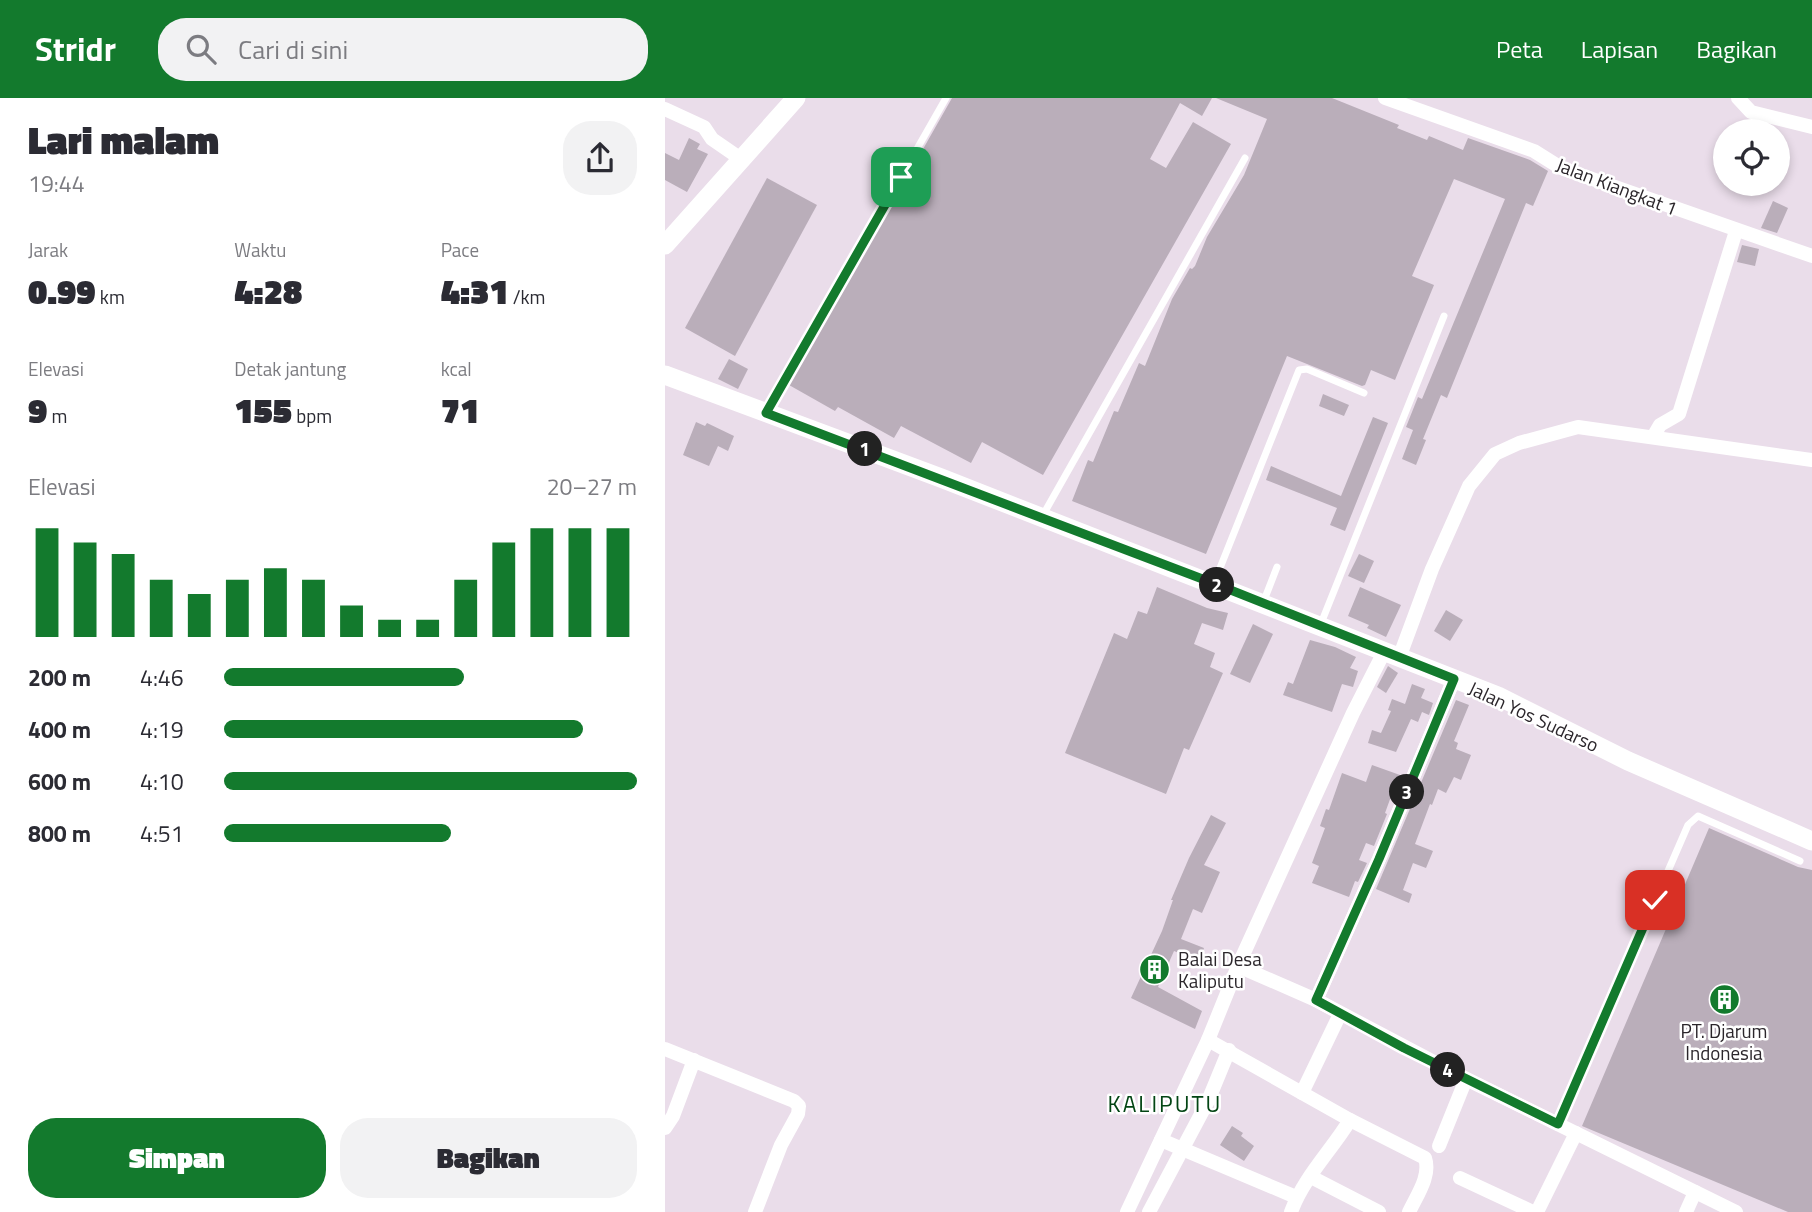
<!DOCTYPE html>
<html lang="id">
<head>
<meta charset="utf-8">
<style>
	body { margin:0; font-family:"Titillium Web",sans-serif; background:#f2f2f3; color:#2b2b33; height:100vh; display:flex; flex-direction:column; font-size:26px; white-space:nowrap }
	* { box-sizing:border-box; margin:0 }
	p { font-size:23px; color:#7c7c81 }
	.icon { flex:none; width:38px; height:38px; fill:none; stroke:currentColor; stroke-width:2; stroke-linecap:round; stroke-linejoin:round }
	.map { position:relative; flex:1; overflow:hidden }
	.details { display:flex; flex-direction:column; background:#fff; width:665px }
	.details>* { flex:none }
	.tools { position:absolute; left:1048px; top:21px; display:grid; gap:14px }
	.tools a { display:grid; place-items:center; width:77px; height:77px; border-radius:50%; background:#fff; box-shadow:0 4px 10px #0003; font-size:35px }
	.pin { position:absolute; display:grid; place-items:center; width:60px; height:60px; color:#fff; margin:-30px; border-radius:14px; box-shadow:0 4px 10px #0006 }
	.km { position:absolute; width:35px; height:35px; margin:-18px; border-radius:50%; background:#222; color:#fff; font-size:19px; line-height:35px; text-align:center }
	.round { display:grid; place-items:center; flex:none; width:74px; height:74px; border-radius:28px; background:#f2f2f3 }
	.summary { display:flex; align-items:center; justify-content:space-between; height:119px; padding:0 28px }
	h1 { font-size:38px; font-weight:800; line-height:52px }
	.figures { display:grid; grid-template-columns:repeat(3,1fr); gap:10px; height:119px; padding:7px 28px }
	.figures div { display:grid; align-content:center }
	.figures b { font-size:35px; font-weight:800 }
	.figures small { font-size:19px; font-weight:400 }
	.figures p { font-size:19px }
	.chart { height:196px; padding:14px 28px }
	.chart p { display:flex; justify-content:space-between }
	.chart svg { width:100%; height:126px; margin-top:7px; stroke:#137a2d; stroke-width:6 }
	.action { display:flex; gap:14px; margin-top:auto; padding:14px 28px }
	.action a { flex:1; height:80px; border-radius:28px; background:#137a2d; color:#fff; font-size:28px; font-weight:800; line-height:80px; text-align:center }
	.action a+a { background:#f2f2f3; color:#2b2b33 }
	ul { padding:0 28px; list-style:none; font-size:23px }
	li { display:grid; grid-template-columns:112px 84px 1fr; align-items:center; height:52px }
	li i { height:18px; border-radius:9px; background:#137a2d }
	header { display:flex; align-items:center; gap:42px; box-sizing:border-box; height:98px; padding:0 35px; background:#137a2d; color:#fff }
	header strong { font-size:33px }
	nav { display:flex; gap:38px; margin-inline-start:auto; font-size:24px }
	.search { width:490px; height:63px; background:#f2f2f3; display:flex; align-items:center; gap:18px; box-sizing:border-box; padding:0 24px; border-radius:28px; color:#7c7c81; font-size:26px }
	main { display:flex; flex:1; min-height:0 }
	.map>svg:first-child { display:block }
	.building { fill:#baaeba }
	.lines { fill:none; stroke-linecap:round; stroke-linejoin:round }
	.lane { stroke:#fff; stroke-width:7 }
	.street { stroke:#fff; stroke-width:14 }
	.secondary { stroke:#fff; stroke-width:19 }
	.route-casing { stroke:#fff; stroke-width:14 }
	.route { stroke:#137a2d; stroke-width:9 }
	.labels { text-anchor:middle; dominant-baseline:central; stroke-width:5; stroke-linejoin:round; paint-order:stroke }
	.street-label { font-size:19px; fill:#2b262b; stroke:#fff }
	.poi-label { font-size:19px; fill:#2b262b; stroke:#fff; text-anchor:start }
	.quarter-label { font-size:23px; letter-spacing:2px; fill:#034514; stroke:#fff }
</style>
</head>
<body>
<header>
<strong>Stridr</strong>
<div class="search"><svg class="icon" aria-label="search" viewBox="0 0 24 24"><circle cx="10" cy="10" r="6"/><path d="M15 15l6 6"/></svg>Cari di sini</div>
<nav><a>Peta</a><a>Lapisan</a><a>Bagikan</a></nav>
</header>
<main>
<section class="details">
<div class="summary"><div><h1>Lari malam</h1><p>19:44</p></div><a class="round"><svg class="icon" aria-label="share" viewBox="0 0 24 24"><path d="M12 15V3M7 8l5-5 5 5M5 13v7h14v-7"/></svg></a></div>
<div class="figures">
<div><p>Jarak</p><b>0.99<small> km</small></b></div>
<div><p>Waktu</p><b>4:28</b></div>
<div><p>Pace</p><b>4:31<small> /km</small></b></div>
</div>
<div class="figures">
<div><p>Elevasi</p><b>9<small> m</small></b></div>
<div><p>Detak jantung</p><b>155<small> bpm</small></b></div>
<div><p>kcal</p><b>71</b></div>
</div>
<div class="chart"><p><span>Elevasi</span>20–27 m</p>
<svg viewBox="0 0 160 44" preserveAspectRatio="none"><path d="M5 44V6M15 44V11M25 44V15M35 44V24M45 44V29M55 44V24M65 44V20M75 44V24M85 44V33M95 44V38M105 44V38M115 44V24M125 44V11M135 44V6M145 44V6M155 44V6"/></svg>
</div>
<ul>
<li><b>200 m</b>4:46<i style="width:58%"></i></li>
<li><b>400 m</b>4:19<i style="width:87%"></i></li>
<li><b>600 m</b>4:10<i style="width:100%"></i></li>
<li><b>800 m</b>4:51<i style="width:55%"></i></li>
</ul>
<div class="action"><a>Simpan</a><a>Bagikan</a></div>
</section>
<div class="map">
<svg width="1147" height="1114" viewBox="0 0 1147 1114">
	<rect width="100%" height="100%" fill="#eaddea"/>
	<g class="building">
		<path d="M287,0H547L537,18L515,5L485,61L501,70L528,24L566,46L378,377L317,344L306,365L236,328L229,340L173,309L170,313L124,287Z"/>
		<path d="M551,0H667L734,27L732,30L762,42L764,38L798,52L803,40L865,62L883,73L868,108L861,105L782,300L776,297L758,341L761,342L751,367L737,361L748,332L741,329L753,299L757,301L840,101L789,81L747,178L769,187L730,282L706,272L700,287L697,288L622,258L541,456L407,403L423,362L428,364L449,313L453,314L474,265L480,268L507,201L525,170L527,171L530,168L542,139L579,77L602,21Z"/>
		<path d="M24,40L35,46L32,51L43,56L22,94L0,82V55L14,62Z"/>
		<path d="M102,80L152,107L70,258L20,230Z"/>
		<path d="M1108,103L1123,110L1112,135L1096,130Z"/>
		<path d="M1077,147L1094,151L1090,168L1072,164Z"/>
		<path d="M64,261L83,271L73,291L53,281Z"/>
		<path d="M658,296L684,307L679,318L654,308Z"/>
		<path d="M708,319L723,325L680,433L665,427L672,410L601,382L606,368L676,398Z"/>
		<path d="M31,324L40,328L42,325L69,338L63,353L53,348L44,368L18,357Z"/>
		<path d="M694,456L709,463L699,485L683,478Z"/>
		<path d="M492,489L542,510L563,515L558,532L537,525L529,546L550,555L545,569L558,575L524,652L519,650L501,696L400,655L449,535L462,541L473,513L482,516Z"/>
		<path d="M695,489L736,507L721,539L702,530L704,527L683,518Z"/>
		<path d="M781,512L798,522L785,543L769,533Z"/>
		<path d="M588,526L608,536L585,585L565,576Z"/>
		<path d="M645,542L670,549L691,559L685,570L693,573L688,589L677,586L667,614L618,597L623,584L628,586Z"/>
		<path d="M723,568L733,575L721,595L712,589Z"/>
		<path d="M747,586L760,591L756,600L768,605L764,617L757,614L753,624L746,621L731,654L703,645L707,632L716,635L726,613L723,612L727,601L740,606Z"/>
		<path d="M791,602L804,607L789,643L793,645L791,651L806,657L796,682L789,679L781,695L773,691L767,707L765,706L750,746L768,753L761,770L748,765L738,792L747,796L744,805L711,791Z"/>
		<path d="M707,667L735,677L734,679L737,681L731,694L728,693L720,715L722,716L709,748L701,745L694,762L702,765L693,784L690,783L684,799L647,785L654,768L647,765L660,730L655,728L661,711L664,712L677,675L701,684Z"/>
		<path d="M546,717L561,725L539,767L555,774L537,815L528,811L516,841L539,850L534,863L509,853L493,889L537,913L530,931L466,900L497,833L508,802H506L524,760Z"/>
		<path d="M1044,730L1133,769L1147,772V1114H1123L917,1028Z"/>
		<path d="M567,1028L578,1035L576,1038L589,1048L579,1063L555,1047Z"/>
	</g>
	<g class="lines">
		<g class="lane">
			<path d="M102,314L281,0"/>
			<path d="M378,417L580,60"/>
			<path d="M549,485L634,272L642,271L699,295"/>
			<path d="M598,505L612,469"/>
			<path d="M655,528L779,218"/>
			<path d="M893,1026L1023,727L1033,718L1135,763"/>
		</g>
		<g class="street">
			<path d="M720,0L869,53L896,70L1147,158"/>
			<path d="M1073,0L1086,14L1147,29"/>
			<path d="M0,11L39,29L47,41L76,61"/>
			<path d="M988,339L995,327L1014,316L1071,133"/>
			<path d="M734,560L767,471L804,388L830,356L854,345L913,329L1147,362"/>
			<path d="M573,868L651,902L801,981L1071,1114"/>
			<path d="M651,902L714,761L789,581"/>
			<path d="M543,942L685,1022L760,1060C766,1078 752,1097 744,1114"/>
			<path d="M0,951L129,1003L134,1008L133,1016L116,1047L90,1114"/>
			<path d="M637,995L675,916"/>
			<path d="M0,1030L8,1018L29,962"/>
			<path d="M496,1042L631,1099"/>
			<path d="M774,1048L801,981"/>
			<path d="M646,1079L714,1114"/>
			<path d="M795,1080L868,1114"/>
			<path d="M462,1114L543,942L573,868L688,615L719,554"/>
			<path d="M484,1114L543,1003L564,952"/>
			<path d="M626,1114C639,1079 666,1053 685,1022"/>
			<path d="M872,1114L911,1035"/>
			<path d="M1021,1114L1030,1094"/>
		</g>
		<g class="secondary">
			<path d="M0,147L131,0"/>
			<path d="M0,277L276,380L833,598L963,663L1147,743"/>
		</g>
	</g>
	<g class="lines">
		<defs>
			<path id="route" d="M236,79L101,315L548,485L789,581L714,761L651,902L739,950L893,1026L990,802"/>
		</defs>
		<use href="#route" class="route-casing"/>
		<use href="#route" class="route"/>
	</g>
	<defs>
		<symbol id="building-disc" viewBox="-11 -11 22 22"><circle r="9.5" fill="#137a2d" stroke="#fff"/><path d="M-4-6H4V6H1V3H-1V6H-4ZM-2.5-4.3h1.7v1.8h-1.7ZM.8-4.3h1.7v1.8H.8ZM-2.5-1h1.7V.8h-1.7ZM.8-1h1.7V.8H.8Z" fill="#fff"/></symbol>
	</defs>
	<g fill-rule="evenodd">
		<use href="#building-disc" x="472" y="854" width="35" height="35"/>
		<use href="#building-disc" x="1042" y="884" width="35" height="35"/>
	</g>
	<g class="labels">
		<g class="street-label">
			<text transform="translate(952 88) rotate(21)">Jalan Kiangkat 1</text>
			<text transform="translate(869 618) rotate(25)">Jalan Yos Sudarso</text>
		</g>
		<g class="poi-label">
			<text x="513" y="860">Balai Desa<tspan x="513" dy="22">Kaliputu</tspan></text>
			<text x="1059" y="932" text-anchor="middle">PT. Djarum<tspan x="1059" dy="22">Indonesia</tspan></text>
		</g>
		<g class="quarter-label">
			<text x="500" y="1005">KALIPUTU</text>
		</g>
	</g>
</svg>
<div class="tools">
<a><svg class="icon" aria-label="locate" viewBox="0 0 24 24"><circle cx="12" cy="12" r="6"/><path d="M12 2v4M12 18v4M2 12h4M18 12h4"/></svg></a>
</div>
<div class="pin" style="left:236px;top:79px;background:#1e9e55"><svg class="icon" aria-label="arrive" viewBox="0 0 24 24"><path d="M6 21V4h12l-3 4 3 4H6"/></svg></div>
<div class="pin" style="left:990px;top:802px;background:#d93025"><svg class="icon" aria-label="check" viewBox="0 0 24 24"><path d="M5 12l5 5 9-10"/></svg></div>
<b class="km" style="left:200px;top:351px">1</b>
<b class="km" style="left:552px;top:487px">2</b>
<b class="km" style="left:742px;top:694px">3</b>
<b class="km" style="left:783px;top:972px">4</b>
</div>
</main>
</body>
</html>
